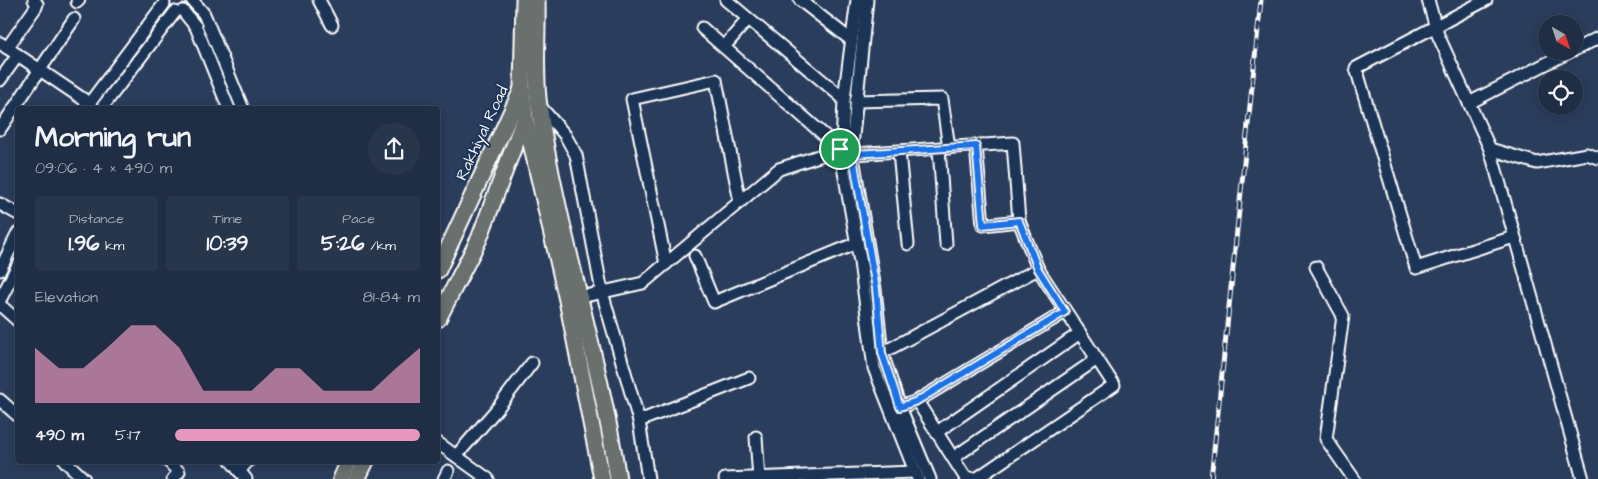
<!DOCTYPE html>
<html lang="en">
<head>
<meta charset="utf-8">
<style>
	body { margin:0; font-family:"Architects Daughter",sans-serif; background:#28364c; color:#f1f3f6; height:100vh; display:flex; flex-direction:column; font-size:19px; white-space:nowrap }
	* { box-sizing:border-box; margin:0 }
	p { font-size:16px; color:#a2a8b3 }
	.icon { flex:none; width:28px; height:28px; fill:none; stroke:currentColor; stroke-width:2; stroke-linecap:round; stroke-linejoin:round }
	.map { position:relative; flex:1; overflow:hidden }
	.details { position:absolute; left:15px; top:106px; width:425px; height:358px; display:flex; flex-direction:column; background:#202e45; border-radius:5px; box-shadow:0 2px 12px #0003,0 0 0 1px #3d4a5e }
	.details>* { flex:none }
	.needle { width:32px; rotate:141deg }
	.tools { position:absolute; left:1538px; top:15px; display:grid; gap:10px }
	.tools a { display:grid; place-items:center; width:45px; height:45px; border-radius:50%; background:#202e45; box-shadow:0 2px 12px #0003,0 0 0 1px #3d4a5e; font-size:25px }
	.pin { position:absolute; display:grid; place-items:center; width:42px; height:42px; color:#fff; margin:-21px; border:2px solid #fff; border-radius:50%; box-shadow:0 1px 5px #0007 }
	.round { display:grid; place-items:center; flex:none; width:52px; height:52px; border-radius:26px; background:#28364c }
	.headline { display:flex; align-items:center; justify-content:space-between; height:85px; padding:0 20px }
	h1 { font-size:28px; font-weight:800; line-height:38px }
	.figures { display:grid; grid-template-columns:repeat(3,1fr); gap:8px; height:85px; padding:5px 20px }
	.figures div { display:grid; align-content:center; border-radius:5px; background:#28364c; text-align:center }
	.figures b { font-size:21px; font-weight:800 }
	.figures small { font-size:14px; font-weight:400 }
	.figures p { font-size:14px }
	.chart { height:140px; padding:10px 20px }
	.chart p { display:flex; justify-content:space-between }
	.chart svg { width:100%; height:90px; margin-top:5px; fill:#e797bd; opacity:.7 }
	ul { padding:0 20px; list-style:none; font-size:16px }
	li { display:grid; grid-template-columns:80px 60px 1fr; align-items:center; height:38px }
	li i { height:12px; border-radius:6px; background:#e797bd }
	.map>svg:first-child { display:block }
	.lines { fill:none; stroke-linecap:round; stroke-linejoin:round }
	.minor-casing { stroke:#fff; stroke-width:15 }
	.major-casing { stroke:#fff; stroke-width:19 }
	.minor { stroke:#1d3557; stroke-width:11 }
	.major { stroke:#6a706d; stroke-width:15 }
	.rail-casing { stroke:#fff; stroke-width:5 }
	.rail { stroke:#1d3557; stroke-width:3; stroke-dasharray:9; stroke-linecap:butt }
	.route-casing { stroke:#fff; stroke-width:10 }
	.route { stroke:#1a73e8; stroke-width:6 }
	.labels { text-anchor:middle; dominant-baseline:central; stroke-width:4; stroke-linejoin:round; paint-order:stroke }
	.street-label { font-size:16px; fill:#fff; stroke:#1d3557 }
</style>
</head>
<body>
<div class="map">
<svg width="1598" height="479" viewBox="0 0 1598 479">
	<rect width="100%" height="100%" fill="#2b3d5c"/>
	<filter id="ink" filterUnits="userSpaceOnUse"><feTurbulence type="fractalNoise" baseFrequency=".02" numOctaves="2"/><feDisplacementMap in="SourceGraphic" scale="10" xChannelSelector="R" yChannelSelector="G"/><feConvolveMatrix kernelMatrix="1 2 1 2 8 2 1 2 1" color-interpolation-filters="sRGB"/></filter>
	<g filter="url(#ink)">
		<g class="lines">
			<defs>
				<g id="minor">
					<path d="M192,0L204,14L243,109"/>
					<path d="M319,0L332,25"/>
					<path d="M726,0L844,99"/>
					<path d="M800,0L851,40"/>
					<path d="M1428,0L1438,35L1490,149L1537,163L1587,154L1598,158"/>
					<path d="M1486,0L1356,68L1416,268L1514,237"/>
					<path d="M77,2L79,0"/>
					<path d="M183,11L196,27L229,109"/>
					<path d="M0,43L89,103"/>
					<path d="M724,47L748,19"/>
					<path d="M7,48L36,7L37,4L34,0"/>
					<path d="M1574,50L1598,38"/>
					<path d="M0,80L18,55"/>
					<path d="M856,101L942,99L949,148"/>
					<path d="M1469,103L1571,51"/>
					<path d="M538,104L565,135L576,155L602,292L639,421L648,479"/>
					<path d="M85,109L164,4"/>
					<path d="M101,109L175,12"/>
					<path d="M0,129L74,19"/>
					<path d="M842,146L844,99L857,0"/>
					<path d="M852,146L867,0"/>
					<path d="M939,149L946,244"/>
					<path d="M1490,149L1583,479"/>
					<path d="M899,152L908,244"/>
					<path d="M855,154L1013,143L1019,221L983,225L976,146"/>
					<path d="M841,155L860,262L874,368L918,479"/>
					<path d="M853,157L875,289L882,353L900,407L930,479"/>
					<path d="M0,204L18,214"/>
					<path d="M1019,221L1038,269"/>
					<path d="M695,256L714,302L857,243"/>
					<path d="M666,264L632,99L716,80L740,202"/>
					<path d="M1316,267L1343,316L1326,439L1354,479"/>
					<path d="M0,270L18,233"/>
					<path d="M581,297L643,283L779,169L840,149L702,28"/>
					<path d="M0,300L18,265"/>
					<path d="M0,305L18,321"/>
					<path d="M882,353L1038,269L1114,385L976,479"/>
					<path d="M0,400L18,416"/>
					<path d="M917,401L965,477L975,479"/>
					<path d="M900,407L917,401L1065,312"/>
					<path d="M639,421L749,378"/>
					<path d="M937,432L1080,333"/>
					<path d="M756,437L759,479"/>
					<path d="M438,443L456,456L496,410L532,363"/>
					<path d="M456,456L488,479"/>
					<path d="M953,458L1097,359"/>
					<path d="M65,461L84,479"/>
					<path d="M168,461L179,472L173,479"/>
					<path d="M231,461L246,479"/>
					<path d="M239,471L248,461"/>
					<path d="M444,479L448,471"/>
					<path d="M725,479L915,472"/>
				</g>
				<g id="major">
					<path d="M524,0L522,87L525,117L567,300L602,479"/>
					<path d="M537,0C538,33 534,74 539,106C558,232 599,353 618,479"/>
					<path d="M438,270L522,89"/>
					<path d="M438,319L479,239L525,117"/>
					<path d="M341,479L349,461"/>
					<path d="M357,479L366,461"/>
				</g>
			</defs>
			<use href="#minor" class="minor-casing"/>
			<use href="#major" class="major-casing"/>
			<use href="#minor" class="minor"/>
			<use href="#major" class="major"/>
			<defs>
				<path id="rail" d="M1211,479L1261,0"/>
			</defs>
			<use href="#rail" class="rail-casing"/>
			<use href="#rail" class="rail"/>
		</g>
	</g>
	<g class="lines" filter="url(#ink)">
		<defs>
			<path id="route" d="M840,149L841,156L847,159L855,154L976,146L983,225L1019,221L1038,269L1065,312L917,401L900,407L882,353L876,289L853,157L855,149L847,144L840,149"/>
		</defs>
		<use href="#route" class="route-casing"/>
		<use href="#route" class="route"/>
	</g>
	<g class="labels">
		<g class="street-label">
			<text transform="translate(482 133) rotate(-65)">Rakhiyal Road</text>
		</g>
	</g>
</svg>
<div class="tools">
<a><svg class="needle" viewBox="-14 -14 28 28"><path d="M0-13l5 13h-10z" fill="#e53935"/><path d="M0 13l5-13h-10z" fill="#a2a8b3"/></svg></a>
<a><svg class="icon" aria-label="locate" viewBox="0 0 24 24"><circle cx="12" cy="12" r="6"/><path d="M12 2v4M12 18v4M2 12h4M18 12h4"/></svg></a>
</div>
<div class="pin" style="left:840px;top:149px;background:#1e9e55"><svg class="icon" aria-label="arrive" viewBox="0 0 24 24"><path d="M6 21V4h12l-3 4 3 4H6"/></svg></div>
<section class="details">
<div class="headline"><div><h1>Morning run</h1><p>09:06 · 4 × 490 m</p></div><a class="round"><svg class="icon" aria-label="share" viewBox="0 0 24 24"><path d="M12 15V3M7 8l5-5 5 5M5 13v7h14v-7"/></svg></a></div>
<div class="figures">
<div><p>Distance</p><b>1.96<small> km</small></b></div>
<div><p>Time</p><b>10:39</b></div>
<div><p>Pace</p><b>5:26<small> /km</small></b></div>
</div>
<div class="chart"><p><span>Elevation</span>81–84 m</p>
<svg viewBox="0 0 160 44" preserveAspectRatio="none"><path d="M0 44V17L10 27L20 27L30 17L40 6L50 6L60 17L70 38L80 38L90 38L100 27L110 27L120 38L130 38L140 38L150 27L160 17V44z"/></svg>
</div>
<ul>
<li><b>490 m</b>5:17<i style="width:100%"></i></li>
</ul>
</section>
</div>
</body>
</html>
